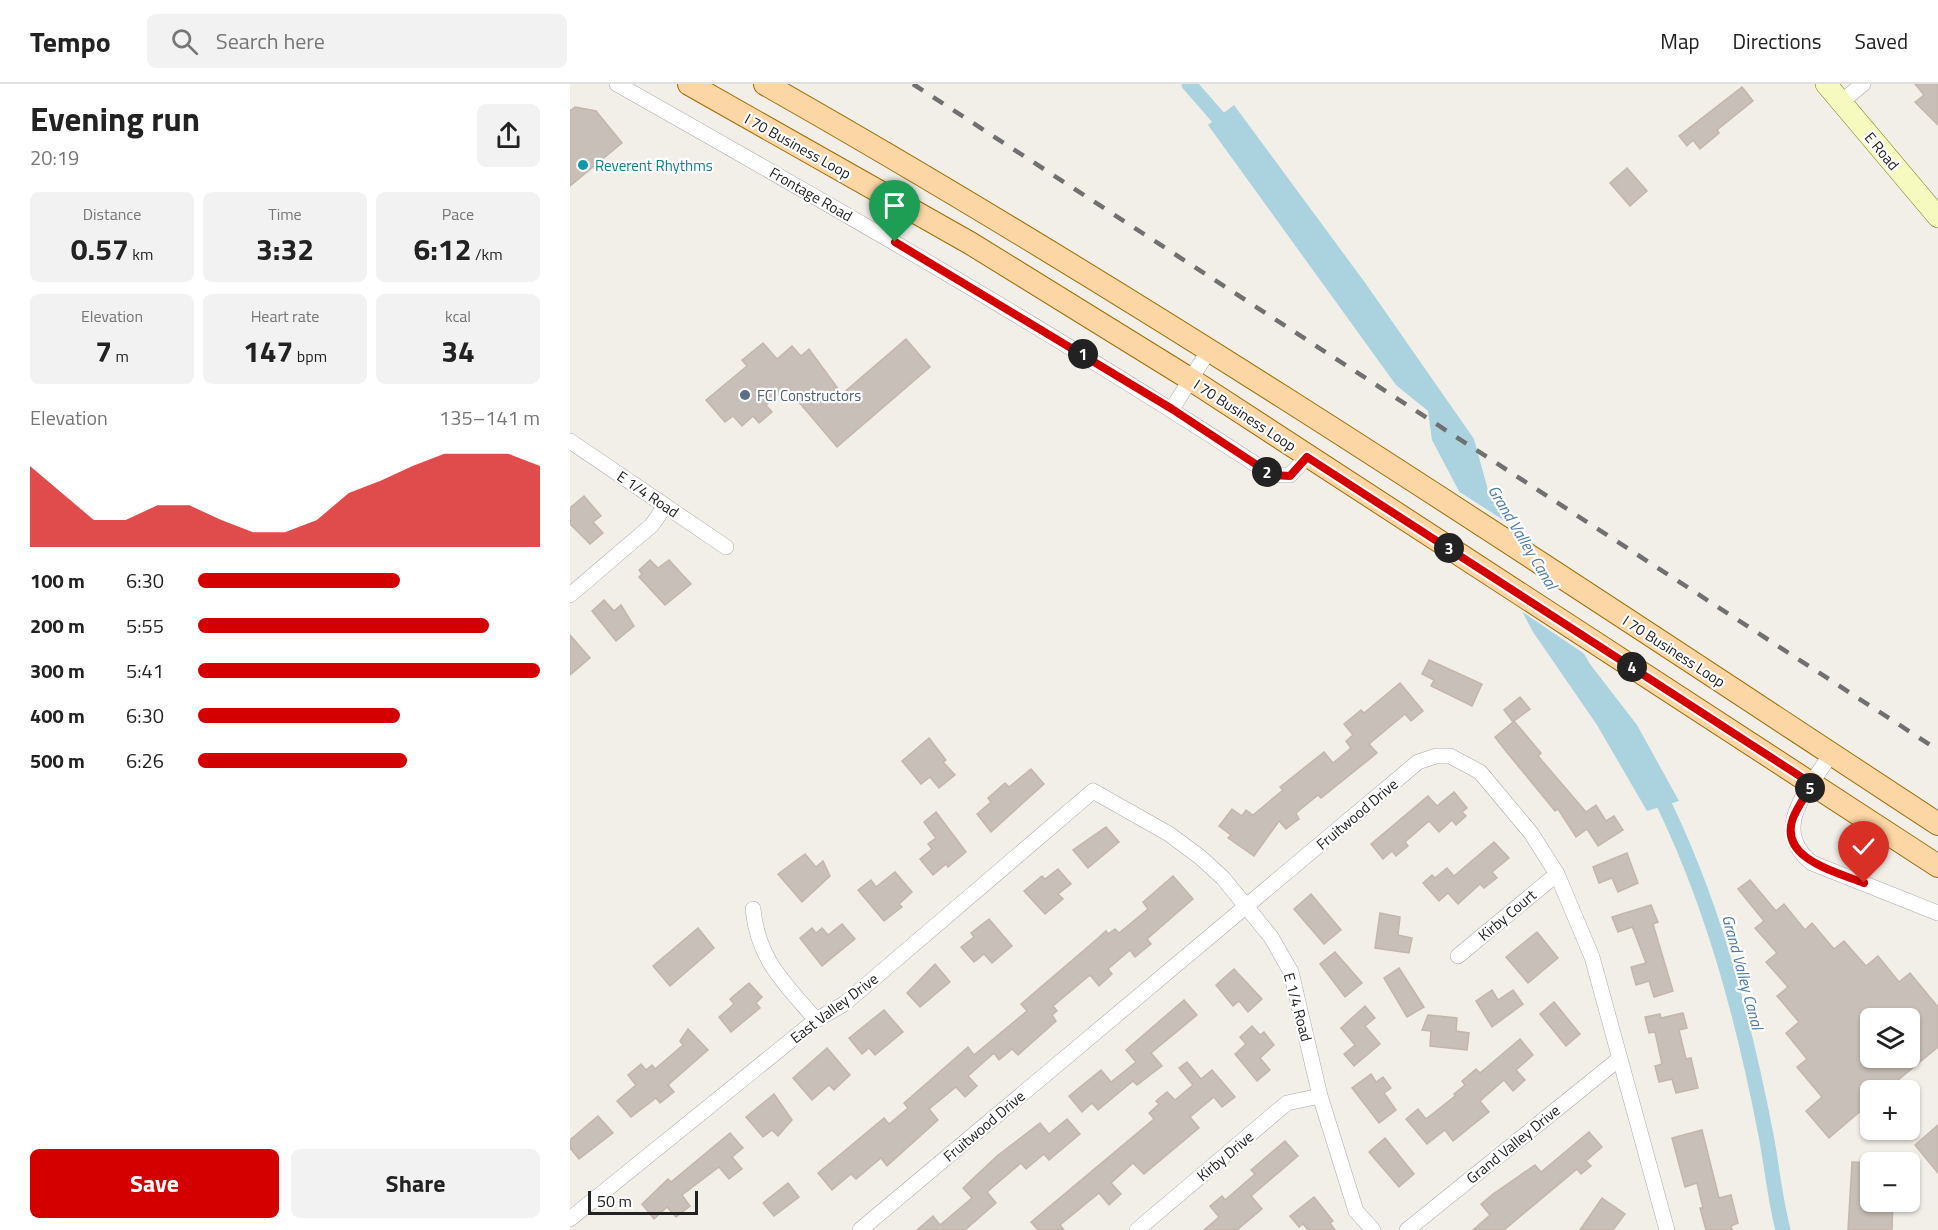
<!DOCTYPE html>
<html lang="en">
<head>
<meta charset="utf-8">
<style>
	body { margin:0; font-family:"Titillium Web",sans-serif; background:#f2f2f2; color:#222; height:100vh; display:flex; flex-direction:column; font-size:22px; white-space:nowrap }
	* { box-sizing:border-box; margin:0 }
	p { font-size:20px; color:#767676 }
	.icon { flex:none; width:33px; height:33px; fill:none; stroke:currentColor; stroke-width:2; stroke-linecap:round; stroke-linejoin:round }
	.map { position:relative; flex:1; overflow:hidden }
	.drawer { display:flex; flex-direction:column; background:#fff; width:570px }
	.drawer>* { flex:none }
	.buttons { position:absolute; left:1290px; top:924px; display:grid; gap:12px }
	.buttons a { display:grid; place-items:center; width:60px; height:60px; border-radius:9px; background:#fff; box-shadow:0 2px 4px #0004; font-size:30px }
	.scale { position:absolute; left:18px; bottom:15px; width:110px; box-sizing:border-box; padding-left:6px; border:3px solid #222; border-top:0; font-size:16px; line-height:21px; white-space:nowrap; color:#222; -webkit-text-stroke:4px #fff; paint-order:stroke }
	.pin { position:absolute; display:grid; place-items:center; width:51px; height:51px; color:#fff; margin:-62px -26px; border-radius:50% 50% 50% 0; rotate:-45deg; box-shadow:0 0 6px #0007 }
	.pin .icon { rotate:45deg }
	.km { position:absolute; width:30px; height:30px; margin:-15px; border-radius:50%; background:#222; color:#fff; font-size:16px; line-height:30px; text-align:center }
	.round { display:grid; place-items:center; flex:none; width:63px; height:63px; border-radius:9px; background:#f2f2f2 }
	.overview { display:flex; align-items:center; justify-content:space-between; height:102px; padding:0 30px }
	h1 { font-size:33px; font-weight:700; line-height:45px }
	.metrics { display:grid; grid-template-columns:repeat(3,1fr); gap:9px; height:102px; padding:6px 30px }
	.metrics div { display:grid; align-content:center; border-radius:9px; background:#f2f2f2; text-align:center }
	.metrics b { font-size:30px; font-weight:700 }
	.metrics small { font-size:16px; font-weight:400 }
	.metrics p { font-size:16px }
	.chart { height:168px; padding:12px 30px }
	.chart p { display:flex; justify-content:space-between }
	.chart svg { width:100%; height:108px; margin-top:6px; fill:#d40000; opacity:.7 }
	.action { display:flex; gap:12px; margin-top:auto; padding:12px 30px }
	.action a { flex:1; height:69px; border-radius:9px; background:#d40000; color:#fff; font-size:24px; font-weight:700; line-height:69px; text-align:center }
	.action a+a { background:#f2f2f2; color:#222 }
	ul { padding:0 30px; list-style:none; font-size:20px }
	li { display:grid; grid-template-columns:96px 72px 1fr; align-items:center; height:45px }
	li i { height:15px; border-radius:8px; background:#d40000 }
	header { display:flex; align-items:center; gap:36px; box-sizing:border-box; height:84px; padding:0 30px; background:#fff; border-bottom:2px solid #e0e0e0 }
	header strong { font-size:28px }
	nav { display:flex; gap:33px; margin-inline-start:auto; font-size:21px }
	.search { width:420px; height:54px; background:#f2f2f2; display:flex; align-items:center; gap:15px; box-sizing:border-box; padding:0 21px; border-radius:9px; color:#767676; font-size:22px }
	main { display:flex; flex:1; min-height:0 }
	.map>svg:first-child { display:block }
	.water { fill:#aad3df }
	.pier { fill:#f2efe9 }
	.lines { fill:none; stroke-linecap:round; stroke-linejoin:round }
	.canal { stroke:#aad3df; stroke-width:15 }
	.building { fill:#c7bfb8; stroke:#c4b6ab; stroke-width:1.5; fill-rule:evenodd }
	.street-casing { stroke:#a9a9a9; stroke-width:16 }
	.secondary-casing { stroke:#707d05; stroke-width:22 }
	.primary-casing { stroke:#a06b00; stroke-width:24 }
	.street { stroke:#fff; stroke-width:15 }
	.secondary { stroke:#f7fabf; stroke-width:21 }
	.primary { stroke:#fcd6a4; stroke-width:22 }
	.rail { stroke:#707070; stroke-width:4.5; stroke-dasharray:12 12; stroke-linecap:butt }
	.route-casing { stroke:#fff; stroke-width:12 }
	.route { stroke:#d40000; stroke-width:8 }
	.culture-dot { fill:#0f9aa8; stroke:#fff; stroke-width:2 }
	.service-dot { fill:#5c6f8a; stroke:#fff; stroke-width:2 }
	.labels { text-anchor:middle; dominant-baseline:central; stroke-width:4.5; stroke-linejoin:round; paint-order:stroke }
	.street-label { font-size:15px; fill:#222; stroke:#fff }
	.culture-label { font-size:15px; fill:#0d838f; stroke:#fff; text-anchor:start }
	.service-label { font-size:15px; fill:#4e5e75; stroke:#fff; text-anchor:start }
	.water-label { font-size:16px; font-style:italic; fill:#4a7aab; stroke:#fff }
</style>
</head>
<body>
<header>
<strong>Tempo</strong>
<div class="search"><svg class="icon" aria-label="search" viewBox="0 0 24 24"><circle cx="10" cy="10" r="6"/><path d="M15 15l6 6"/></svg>Search here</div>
<nav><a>Map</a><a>Directions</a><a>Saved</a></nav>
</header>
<main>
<section class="drawer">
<div class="overview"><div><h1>Evening run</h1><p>20:19</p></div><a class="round"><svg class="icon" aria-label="share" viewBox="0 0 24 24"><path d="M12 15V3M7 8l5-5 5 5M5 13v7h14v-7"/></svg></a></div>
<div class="metrics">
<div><p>Distance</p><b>0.57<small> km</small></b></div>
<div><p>Time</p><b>3:32</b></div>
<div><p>Pace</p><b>6:12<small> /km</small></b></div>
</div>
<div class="metrics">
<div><p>Elevation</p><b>7<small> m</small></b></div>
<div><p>Heart rate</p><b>147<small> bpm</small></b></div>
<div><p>kcal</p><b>34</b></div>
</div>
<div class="chart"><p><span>Elevation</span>135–141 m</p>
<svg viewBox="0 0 160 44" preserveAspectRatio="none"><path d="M0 44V11L10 22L20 33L30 33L40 27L50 27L60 33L70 38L80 38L90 33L100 22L110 17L120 11L130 6L140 6L150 6L160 11V44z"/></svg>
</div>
<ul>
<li><b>100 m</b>6:30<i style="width:59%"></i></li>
<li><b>200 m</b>5:55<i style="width:85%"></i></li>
<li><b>300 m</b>5:41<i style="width:100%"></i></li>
<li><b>400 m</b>6:30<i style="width:59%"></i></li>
<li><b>500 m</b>6:26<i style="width:61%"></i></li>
</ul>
<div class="action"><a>Save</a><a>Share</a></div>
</section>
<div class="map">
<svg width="1368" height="1146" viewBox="0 0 1368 1146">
	<rect width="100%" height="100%" fill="#f2efe9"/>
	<path class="water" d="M664,21L796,200L904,355L918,406L1020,580L1067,641L1109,717L1077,727L1027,641L963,548L862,356L858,327L826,301L638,41Z"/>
	<path class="pier" d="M885,405L944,443L1019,573L948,525Z"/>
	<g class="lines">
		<g class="canal">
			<path d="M619,0L660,47"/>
			<path d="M1086,704C1141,812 1173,932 1196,1051C1202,1083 1205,1115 1213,1146"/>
		</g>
	</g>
	<g class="building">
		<path d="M1345,0H1368V41L1345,18L1354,11Z"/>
		<path d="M1172,3L1183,17L1147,46L1149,49L1130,65L1123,56L1117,62L1109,52Z"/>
		<path d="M5,23L26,27L52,59L0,102V27Z"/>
		<path d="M1057,84L1077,107L1060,122L1040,99Z"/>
		<path d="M336,255L360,283L267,363L217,304L196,321L202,328L189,339L183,332L172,342L163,332L155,338L136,316L177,282L172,276L193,259L207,275L222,262L231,272L239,265L272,310Z"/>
		<path d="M14,412L31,432L23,438L33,449L20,460L0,440V424Z"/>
		<path d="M80,476L88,484L99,476L121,500L95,521L69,493L72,490L69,486Z"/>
		<path d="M34,516L44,527L51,521L64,542L46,557L22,527Z"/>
		<path d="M0,551L20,574L0,591Z"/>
		<path d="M859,576L912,600L902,622L861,602L864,596L852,590Z"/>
		<path d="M830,599L853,627L841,637L835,630L799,660L807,669L751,714L748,711L726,729L729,735L716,745L709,737L684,772L658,754L661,751L649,742L662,725L672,732L676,726L683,731L713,706L710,703L754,668L763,679L781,664L776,657L783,651L774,640L791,626L794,629Z"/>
		<path d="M950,613L960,625L944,637L971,669L968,672L1016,728L1026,721L1036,737L1044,732L1053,746L1028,762L1017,745L1006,753L988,725L985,727L935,666L925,653L943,638L934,626Z"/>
		<path d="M359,654L376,676L373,678L385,691L369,704L360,693L351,700L332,677Z"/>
		<path d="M461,685L474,700L421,748L407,730L421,718L418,714L435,699L439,703Z"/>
		<path d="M884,708L897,724L892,728L896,732L886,741L882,736L869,748L859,737L835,758L838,762L826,772L822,767L813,775L801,760L858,712L867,722Z"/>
		<path d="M366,728L396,768L378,783L376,780L363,791L350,775L362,765L358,760L366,754L354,738Z"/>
		<path d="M536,743L549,758L518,784L503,766Z"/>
		<path d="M924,758L939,774L922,788L927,794L914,804L910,800L888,820L878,809L869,817L853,799L862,791L865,794L877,784L884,792Z"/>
		<path d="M1057,769L1068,799L1048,808L1042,794L1029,799L1023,783Z"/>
		<path d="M235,770L246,783L253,777L260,792L232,818L208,790Z"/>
		<path d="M488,785L501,800L488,810L493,815L475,830L454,807L472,792L475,795Z"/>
		<path d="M325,788L342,808L329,820L332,823L314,837L288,806L301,796L306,803Z"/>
		<path d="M603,792L623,815L577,855L581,860L565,873L560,866L538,885L542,890L529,902L520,891L483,922L487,927L482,931L486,937L448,971L442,965L429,976L424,969L398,992L407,1002L395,1013L386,1003L359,1025L368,1036L317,1082L311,1074L286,1095L281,1090L262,1106L248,1089L314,1034L319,1040L338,1024L334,1019L398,963L404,971L457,927L451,920L527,855L536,847L538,850L545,845L549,849L578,825L573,818Z"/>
		<path d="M1180,796L1206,827L1214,820L1235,846L1242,839L1264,865L1274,857L1296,882L1308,872L1329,898L1340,889L1368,923V963L1316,1006H1300V1019L1259,1054L1236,1027L1252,1013L1227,983L1237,975L1216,949L1229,938L1207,912L1218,903L1196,878L1207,869L1185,844L1194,837L1168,805ZM1300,934H1340V974H1300Z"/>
		<path d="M741,810L771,846L754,860L724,825Z"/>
		<path d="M1081,821L1088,838L1083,840L1103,907L1084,913L1079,897L1066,901L1061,883L1076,879L1064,847L1062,843L1048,848L1042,833Z"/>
		<path d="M810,829L830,833L828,851L842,854L839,869L805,864Z"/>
		<path d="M419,835L442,862L422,879L414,870L404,878L391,863L404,853L401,849Z"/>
		<path d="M272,840L285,855L252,882L230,854L242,844L246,849L252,844L258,851Z"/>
		<path d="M128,844L144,864L100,902L83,882Z"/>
		<path d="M967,848L988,874L958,899L936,873Z"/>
		<path d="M765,868L792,899L775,913L750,880Z"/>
		<path d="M365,880L380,898L350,923L337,909Z"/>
		<path d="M829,884L854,923L837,933L814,894Z"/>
		<path d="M664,885L692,915L678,928L669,917L663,922L646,901Z"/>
		<path d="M179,899L192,913L186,919L190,924L161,948L149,933L164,920L160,915Z"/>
		<path d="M922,906L928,916L943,906L953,920L922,943L906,917Z"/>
		<path d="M614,916L627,931L581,969L592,982L567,1001L563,997L528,1026L522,1019L512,1028L499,1012L531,986L541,998L566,978L556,966Z"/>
		<path d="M984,918L1010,950L996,962L970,930Z"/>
		<path d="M795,922L805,934L795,942L810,960L784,982L774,970L785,961L771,944Z"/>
		<path d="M314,926L333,948L305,971L299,964L292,970L279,954Z"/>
		<path d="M1113,929L1117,944L1109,946L1116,975L1121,974L1128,1004L1106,1009L1102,995L1089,998L1085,982L1092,980L1085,948L1079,949L1075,933L1090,930L1091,934Z"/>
		<path d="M858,931L887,934L886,947L899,949L897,966L860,962L861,947L852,946Z"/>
		<path d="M682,942L690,951L694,948L704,961L690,974L700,986L687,997L665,970L676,960L670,953Z"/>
		<path d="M118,945L138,966L98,1001L104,1008L90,1019L86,1014L61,1033L47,1017L66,1001L58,991L71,980L76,986L82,981L85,985L113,961L110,957Z"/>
		<path d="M950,955L963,971L946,986L955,996L943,1007L934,996L910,1017L919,1028L883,1057L875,1046L857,1060L836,1035L848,1025L856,1035L885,1012L884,1010L895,1001L892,997L906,985L910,989Z"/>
		<path d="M257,964L280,991L264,1006L259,1001L242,1016L223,994Z"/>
		<path d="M617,978L631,995L642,986L665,1013L652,1023L644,1013L620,1033L629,1044L574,1090L563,1079L541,1099L551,1110L539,1121L529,1109L490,1141L494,1146H468L461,1138L584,1035L579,1029L589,1020L586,1017L597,1008L605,1016L623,1001L609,984Z"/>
		<path d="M801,990L806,998L813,993L821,1004L814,1009L826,1026L809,1039L782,1004Z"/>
		<path d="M204,1010L222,1036L208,1052L202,1046L193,1053L176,1033Z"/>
		<path d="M28,1032L43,1049L9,1075L0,1064V1056Z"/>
		<path d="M497,1035L510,1050L479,1076L474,1070L456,1085L451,1079L417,1108L426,1119L395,1146H347L363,1132L370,1141L402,1114L393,1104L427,1072L470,1039L479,1050Z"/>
		<path d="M1368,1041V1089L1345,1061Z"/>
		<path d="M1132,1046L1149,1114L1161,1111L1168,1139L1161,1142L1162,1146H1136L1130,1124H1133L1127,1099L1115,1103L1102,1054Z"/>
		<path d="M1019,1048L1032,1063L1016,1077L1021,1082L1011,1090L1007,1085L934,1146H903L920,1131L911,1120L923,1110L965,1081L971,1088Z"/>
		<path d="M160,1049L173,1064L162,1073L172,1085L159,1095L149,1083L112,1111L120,1122L106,1133L97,1123L84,1135L72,1120L98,1095L101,1098Z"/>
		<path d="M815,1054L844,1090L829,1103L799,1068Z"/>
		<path d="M715,1057L728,1072L681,1112L692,1125L667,1146H634L649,1133L640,1122L652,1112L655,1116L685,1090L681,1086Z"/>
		<path d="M1282,1078L1300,1079V1118H1323L1322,1146H1278Z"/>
		<path d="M218,1099L229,1113L204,1132L193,1119Z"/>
		<path d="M744,1113L763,1137L760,1139L765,1146H738L733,1140L729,1143L720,1132Z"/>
		<path d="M1032,1114L1055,1130L1043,1146H1010Z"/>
	</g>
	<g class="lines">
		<defs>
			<g id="street">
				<path d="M47,0C268,125 489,251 702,391H720L737,373"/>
				<path d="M1271,18L1293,0"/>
				<path d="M602,325L639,266"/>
				<path d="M0,357L156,463"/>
				<path d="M0,511L82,441L95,422"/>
				<path d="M1261,670C1239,705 1199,745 1242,779L1368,829"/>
				<path d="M183,825C188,876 214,898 246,936"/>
				<path d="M888,872L987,790"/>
				<path d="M0,1135L246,936L274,920L523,707L599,750L630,773L653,794L701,853L721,888L750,1012L786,1127L803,1146"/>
				<path d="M290,1146L848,678L866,672H880L910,688L961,749L987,790L1022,873L1097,1146"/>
				<path d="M567,1146L717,1019L750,1012"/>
				<path d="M837,1146L1049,975"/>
			</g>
			<path id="secondary" d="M1256,0L1368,133"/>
			<g id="primary">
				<path d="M119,0L400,159L620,295L1368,782"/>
				<path d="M195,0C597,228 981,486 1368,740"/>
			</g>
		</defs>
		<use href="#street" class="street-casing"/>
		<use href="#secondary" class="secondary-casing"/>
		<use href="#primary" class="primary-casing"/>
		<use href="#street" class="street"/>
		<use href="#secondary" class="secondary"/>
		<use href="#primary" class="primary"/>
		<path class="rail" d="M343,0L1368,666"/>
	</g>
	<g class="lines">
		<defs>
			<path id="route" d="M325,158L602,325L702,391L720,392L737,373L1242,700C1236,711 1228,722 1223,734C1208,775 1267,788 1294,799"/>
		</defs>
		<use href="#route" class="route-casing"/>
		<use href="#route" class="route"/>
	</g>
	<circle class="culture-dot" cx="13" cy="81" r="6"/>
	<circle class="service-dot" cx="175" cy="311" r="6"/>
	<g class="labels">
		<g class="street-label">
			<text transform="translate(228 62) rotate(29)">I 70 Business Loop</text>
			<text transform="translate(1312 67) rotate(50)">E Road</text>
			<text transform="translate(241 110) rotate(30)">Frontage Road</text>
			<text transform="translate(675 331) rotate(33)">I 70 Business Loop</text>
			<text transform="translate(78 410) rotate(34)">E 1/4 Road</text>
			<text transform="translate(1104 567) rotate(33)">I 70 Business Loop</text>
			<text transform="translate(787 730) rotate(-40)">Fruitwood Drive</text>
			<text transform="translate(937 831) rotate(-40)">Kirby Court</text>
			<text transform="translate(728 923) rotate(75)">E 1/4 Road</text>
			<text transform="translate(264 924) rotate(-37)">East Valley Drive</text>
			<text transform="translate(414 1042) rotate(-40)">Fruitwood Drive</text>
			<text transform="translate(943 1060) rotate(-39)">Grand Valley Drive</text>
			<text transform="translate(655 1072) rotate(-40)">Kirby Drive</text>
		</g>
		<g class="culture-label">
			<text x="25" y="81">Reverent Rhythms</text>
		</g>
		<g class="service-label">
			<text x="187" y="311">FCI Constructors</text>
		</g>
		<g class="water-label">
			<text transform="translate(953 453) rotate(59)">Grand Valley Canal</text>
			<text transform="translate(1173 888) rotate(75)">Grand Valley Canal</text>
		</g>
	</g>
</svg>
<div class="buttons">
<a><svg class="icon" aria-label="layers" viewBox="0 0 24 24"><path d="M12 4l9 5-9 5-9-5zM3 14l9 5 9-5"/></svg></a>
<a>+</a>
<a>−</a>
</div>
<div class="scale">50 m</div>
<div class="pin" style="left:325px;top:158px;background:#1e9e55"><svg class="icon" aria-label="arrive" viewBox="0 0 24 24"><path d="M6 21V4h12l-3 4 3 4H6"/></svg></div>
<div class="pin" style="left:1294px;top:799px;background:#d93025"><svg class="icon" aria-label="check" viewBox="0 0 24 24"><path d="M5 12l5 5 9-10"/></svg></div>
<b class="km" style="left:513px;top:270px">1</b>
<b class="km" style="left:697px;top:388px">2</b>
<b class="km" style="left:879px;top:464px">3</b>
<b class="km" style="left:1062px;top:583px">4</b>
<b class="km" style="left:1240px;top:704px">5</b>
</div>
</main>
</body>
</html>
